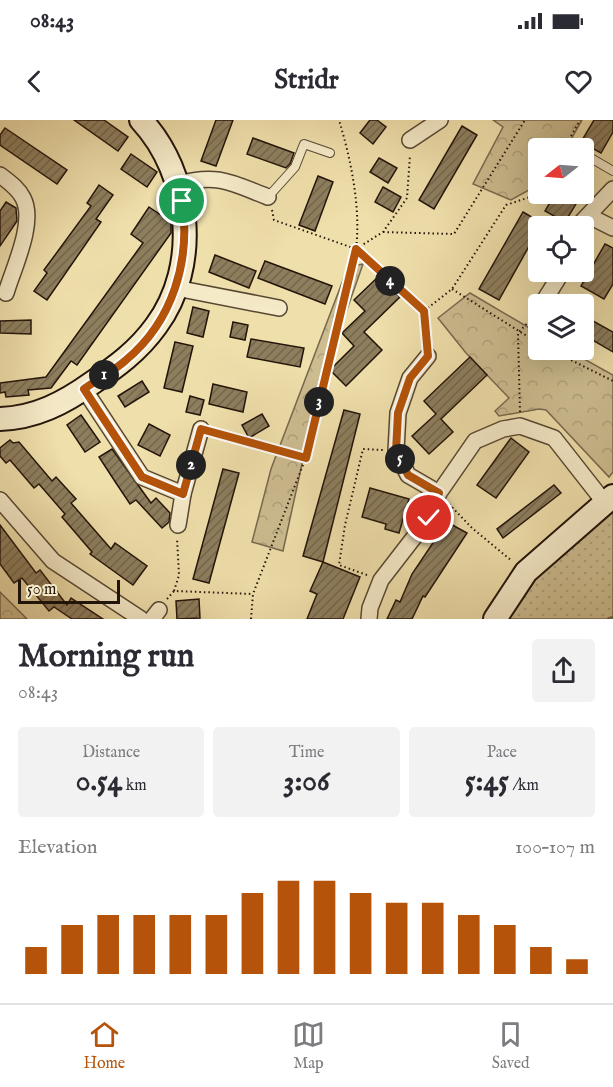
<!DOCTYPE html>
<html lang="en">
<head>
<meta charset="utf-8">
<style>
	body { margin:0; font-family:"IM FELL English",serif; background:#f2f2f3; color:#2b2b33; height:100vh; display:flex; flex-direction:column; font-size:22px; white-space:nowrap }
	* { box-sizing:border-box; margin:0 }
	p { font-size:20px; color:#7c7c81 }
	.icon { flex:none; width:33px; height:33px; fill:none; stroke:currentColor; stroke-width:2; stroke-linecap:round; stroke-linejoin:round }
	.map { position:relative; height:499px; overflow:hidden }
	.panel { display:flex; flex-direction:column; background:#fff; flex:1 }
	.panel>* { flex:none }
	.needle { width:39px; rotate:253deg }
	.buttons { position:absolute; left:528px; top:18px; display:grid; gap:12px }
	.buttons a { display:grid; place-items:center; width:66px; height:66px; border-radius:6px; background:#fff; box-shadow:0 6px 24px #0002; font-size:30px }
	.scale { position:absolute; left:18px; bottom:15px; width:102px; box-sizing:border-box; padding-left:6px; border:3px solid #23140a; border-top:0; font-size:16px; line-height:21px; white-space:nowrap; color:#23140a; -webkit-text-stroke:4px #f5eac8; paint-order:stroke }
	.pin { position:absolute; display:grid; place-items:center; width:51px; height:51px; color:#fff; margin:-26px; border:3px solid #fff; border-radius:50%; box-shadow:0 2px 6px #0007 }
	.km { position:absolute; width:30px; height:30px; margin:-15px; border-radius:50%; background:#222; color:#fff; font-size:16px; line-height:30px; text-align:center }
	.round { display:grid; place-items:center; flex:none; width:63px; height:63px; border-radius:6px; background:#f2f2f3 }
	.headline { display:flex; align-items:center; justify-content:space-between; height:102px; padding:0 18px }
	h1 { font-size:33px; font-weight:800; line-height:45px }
	.metrics { display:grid; grid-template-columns:repeat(3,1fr); gap:9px; height:102px; padding:6px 18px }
	.metrics div { display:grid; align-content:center; border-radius:6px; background:#f2f2f3; text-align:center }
	.metrics b { font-size:30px; font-weight:800 }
	.metrics small { font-size:16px; font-weight:400 }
	.metrics p { font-size:16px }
	.chart { height:168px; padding:12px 18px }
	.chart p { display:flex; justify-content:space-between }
	.chart svg { width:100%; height:108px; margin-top:6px; stroke:#b45309; stroke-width:6 }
	.status { display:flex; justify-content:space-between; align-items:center; height:42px; padding:0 30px; background:#fff; direction:ltr }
	.status svg { height:16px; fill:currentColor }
	header { display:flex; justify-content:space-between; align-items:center; height:78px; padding:0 18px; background:#fff; font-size:27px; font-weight:800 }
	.dock { display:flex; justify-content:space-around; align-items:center; height:84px; border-top:2px solid #e1e1e2; background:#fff; font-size:16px; color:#7c7c81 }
	.dock a { display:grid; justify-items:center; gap:3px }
	.dock .on { color:#b45309 }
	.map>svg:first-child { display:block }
	.grass { fill:url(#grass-dots); stroke:#78684d; stroke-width:1.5 }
	.forest { fill:url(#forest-crowns); stroke:#78684d; stroke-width:1.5 }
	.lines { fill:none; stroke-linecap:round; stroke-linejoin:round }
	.stream { stroke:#74644a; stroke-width:4 }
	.building { fill:url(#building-hatch); stroke:#23140a; stroke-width:1.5 }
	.lane-casing { stroke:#564732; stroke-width:10 }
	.street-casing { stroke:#564732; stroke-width:18 }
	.secondary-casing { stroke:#23140a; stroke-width:26 }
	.path { stroke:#23140a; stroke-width:2; stroke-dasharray:1.5 3; stroke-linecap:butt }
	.lane { stroke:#f5eac8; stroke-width:8 }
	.street { stroke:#f5eac8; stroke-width:15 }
	.secondary { stroke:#f5eac8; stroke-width:22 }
	.route-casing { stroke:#fff; stroke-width:12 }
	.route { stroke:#b45309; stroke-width:8 }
</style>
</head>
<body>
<div class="status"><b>08:43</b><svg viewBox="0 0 49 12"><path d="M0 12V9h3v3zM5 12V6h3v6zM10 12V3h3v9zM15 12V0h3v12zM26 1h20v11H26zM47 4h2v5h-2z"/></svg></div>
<header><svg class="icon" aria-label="back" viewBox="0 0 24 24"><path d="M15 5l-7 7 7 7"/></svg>Stridr<svg class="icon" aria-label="heart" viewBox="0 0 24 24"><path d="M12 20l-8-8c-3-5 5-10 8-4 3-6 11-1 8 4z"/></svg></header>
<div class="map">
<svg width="613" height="499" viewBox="0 0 613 499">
	<defs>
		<pattern id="grass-dots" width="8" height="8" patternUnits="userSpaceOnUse" patternTransform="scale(1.5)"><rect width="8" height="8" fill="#ccbc90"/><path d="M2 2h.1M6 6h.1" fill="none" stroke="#afa17b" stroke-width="1.8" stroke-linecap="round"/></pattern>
		<pattern id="forest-crowns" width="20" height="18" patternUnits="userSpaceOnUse" patternTransform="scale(1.5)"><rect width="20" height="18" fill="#ccbc90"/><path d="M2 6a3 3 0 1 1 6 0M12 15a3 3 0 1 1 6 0" fill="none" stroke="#afa17b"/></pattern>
		<pattern id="building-hatch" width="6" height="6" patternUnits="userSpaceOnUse" patternTransform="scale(1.5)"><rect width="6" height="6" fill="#8d7e5e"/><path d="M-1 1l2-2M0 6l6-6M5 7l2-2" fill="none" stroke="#73664c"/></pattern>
	</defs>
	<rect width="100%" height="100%" fill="#efdfab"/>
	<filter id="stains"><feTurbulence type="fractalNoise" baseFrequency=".00333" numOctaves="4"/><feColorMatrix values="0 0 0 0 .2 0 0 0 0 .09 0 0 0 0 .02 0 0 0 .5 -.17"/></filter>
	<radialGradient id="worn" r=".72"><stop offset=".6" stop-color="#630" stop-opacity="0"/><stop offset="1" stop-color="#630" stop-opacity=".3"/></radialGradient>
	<path class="grass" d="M613,372V499H505L526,452Z"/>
	<g class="forest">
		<path d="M493,0H582L566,28H538V65L511,80L473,64L503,7Z"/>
		<path d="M363,144L317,275L283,431L252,422L271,349L348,147Z"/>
		<path d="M470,173L538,213V230H568L613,255V352L609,357L546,290L539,289L499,296L495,291L509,278L466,233L438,198Z"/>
		<path d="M0,472L27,499H0Z"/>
	</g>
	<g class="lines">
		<path class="stream" d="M609,499L613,498"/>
	</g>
	<g class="building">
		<path d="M74,0H104L128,17L118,31Z"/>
		<path d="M216,0H233L216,46L201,41Z"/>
		<path d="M370,0H377L386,7L373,24L360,13Z"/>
		<path d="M594,0H613V12L601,33L581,22Z"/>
		<path d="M462,6L477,15L434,89L419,80Z"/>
		<path d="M5,8L67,50L57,64L0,25V15Z"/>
		<path d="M253,18L294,33L290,44L286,48L247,34Z"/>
		<path d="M131,34L157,52L147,67L121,49Z"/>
		<path d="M379,38L397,48L388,63L370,52Z"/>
		<path d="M318,56L333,62L315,111L299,105Z"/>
		<path d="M99,65L113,75L96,99L101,102L47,180L34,171L47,153L44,150L91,86L87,83Z"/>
		<path d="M383,67L401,77L393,92L375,82Z"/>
		<path d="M555,74H582L565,102L545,91Z"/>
		<path d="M6,82L16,88L17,101L0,126V91Z"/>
		<path d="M149,87L171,102V113L77,245L71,241L51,268L28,270L29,275L6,277L5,272L0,273V263L46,257L143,123L131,114Z"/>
		<path d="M523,92L542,103L499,180L479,169Z"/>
		<path d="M605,124L613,128V164L604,179L581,166Z"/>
		<path d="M215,135L256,151L249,168L209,152Z"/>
		<path d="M265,141L332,166L325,184L258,158Z"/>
		<path d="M379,156L400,177L364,212L382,230L346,266L330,250L354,226L342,213L365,191L354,180Z"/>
		<path d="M193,187L209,191L203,217L187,213Z"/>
		<path d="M584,196L613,212V232L584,215Z"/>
		<path d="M31,200V214L0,213V201Z"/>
		<path d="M233,202L248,205L245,220L230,217Z"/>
		<path d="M251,219L304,228L300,247L247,237Z"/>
		<path d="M175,222L193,226L182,272L164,268Z"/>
		<path d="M470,237L487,255L441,299L453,312L429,334L412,316L436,294L424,281Z"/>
		<path d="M142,261L149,272L125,287L118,276Z"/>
		<path d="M213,264L247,272L243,292L209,284Z"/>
		<path d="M190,276L204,280L200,295L186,292Z"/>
		<path d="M344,290L360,294L323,442L303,436Z"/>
		<path d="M262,294L269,306L249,318L242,305Z"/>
		<path d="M81,295L100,322L85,332L67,305Z"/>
		<path d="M149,304L170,315L160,336L138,325Z"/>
		<path d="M511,318L529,332L496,378L477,365Z"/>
		<path d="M10,320L13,323L19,322L52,361L56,357L76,379L71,383L111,429L115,423L147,446L133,465L90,434L92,432L62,397L65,394L39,364L34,368L10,340L6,343L0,336V328Z"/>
		<path d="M112,329L151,383L156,378L170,393L169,402L162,408L136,380L130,384L116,363L99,337Z"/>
		<path d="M223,349L239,353L209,463L193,459Z"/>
		<path d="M554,365L561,373L503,418L497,409Z"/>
		<path d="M370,368L409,379L399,413L385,409L386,404L362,397Z"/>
		<path d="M447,402L467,413L425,477L423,476L412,499H387L396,480L400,482L412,454Z"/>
		<path d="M0,405L36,453L40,450L67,485L71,478L103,499H72L54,487L49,491L22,458L14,463L0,444Z"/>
		<path d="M323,442L360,457L343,499H307L317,474L310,471Z"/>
		<path d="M199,479L200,498L177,499L176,481Z"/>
	</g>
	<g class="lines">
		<defs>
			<g id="lane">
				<path d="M565,24L573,28"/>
				<path d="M584,34L613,51"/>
				<path d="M268,77L295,47L304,24L330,33"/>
			</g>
			<g id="street">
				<path d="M410,20L440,0"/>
				<path d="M0,55C9,62 18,68 23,78C36,102 13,149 6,173"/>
				<path d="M178,64C218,53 232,63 268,77"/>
				<path d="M589,96L613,108"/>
				<path d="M578,106L613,69"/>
				<path d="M176,168L279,188"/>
				<path d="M542,184L562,152"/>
				<path d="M428,236L410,258L398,293L396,331L408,355L439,373"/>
				<path d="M84,269L142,357L183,374L201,309"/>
				<path d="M0,380L53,441L141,499"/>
				<path d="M178,405L183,374"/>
				<path d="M152,499L159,490"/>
				<path d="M369,499L370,488L381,460L429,398L439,373L475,321L503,309L520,306L554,318L605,383"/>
			</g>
			<g id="secondary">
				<path d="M0,299C35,298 64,283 92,263C116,247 138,231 156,206C201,145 191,54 141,0"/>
				<path d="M495,499L526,452L613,376"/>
			</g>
		</defs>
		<use href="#lane" class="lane-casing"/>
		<use href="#street" class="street-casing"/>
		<use href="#secondary" class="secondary-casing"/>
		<g class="path">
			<path d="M571,16L580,0"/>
			<path d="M272,90L274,100L356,129L424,191"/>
			<path d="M383,112L454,114L525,0"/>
			<path d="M356,129L383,112L407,78L410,35"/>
			<path d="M452,169L538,223"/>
			<path d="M427,222L424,191L452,169L506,85L539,74"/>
			<path d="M551,230L613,261"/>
			<path d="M520,292L518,213L534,196"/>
			<path d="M216,313L306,337"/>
			<path d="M449,384L472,408L512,441"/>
			<path d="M367,455L339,445L345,405L363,329L383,330"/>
			<path d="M174,471L179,455L177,418"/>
			<path d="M167,479L174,471L253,474"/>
			<path d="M251,499L253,474L306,337L356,129C361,88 351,40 339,0"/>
		</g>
		<use href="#lane" class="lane"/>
		<use href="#street" class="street"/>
		<use href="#secondary" class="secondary"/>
	</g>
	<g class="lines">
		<defs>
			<path id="route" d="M182,81C191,140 173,201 126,240C114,251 98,259 84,269L142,357L183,374L201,309L306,338L356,129L424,191L428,236L410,258L398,293L396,331L408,355L439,373L429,398"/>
		</defs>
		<use href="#route" class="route-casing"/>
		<use href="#route" class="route"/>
	</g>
	<rect width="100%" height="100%" filter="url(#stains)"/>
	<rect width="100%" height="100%" fill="url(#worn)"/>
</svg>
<div class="buttons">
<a><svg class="needle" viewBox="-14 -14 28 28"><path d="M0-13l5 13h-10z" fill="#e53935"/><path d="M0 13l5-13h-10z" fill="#7c7c81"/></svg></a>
<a><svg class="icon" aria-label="locate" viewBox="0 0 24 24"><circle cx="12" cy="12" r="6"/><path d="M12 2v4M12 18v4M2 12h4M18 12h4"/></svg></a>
<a><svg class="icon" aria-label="layers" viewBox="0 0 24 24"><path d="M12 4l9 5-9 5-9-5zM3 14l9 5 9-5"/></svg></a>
</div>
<div class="scale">50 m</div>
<div class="pin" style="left:182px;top:81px;background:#1e9e55"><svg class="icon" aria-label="arrive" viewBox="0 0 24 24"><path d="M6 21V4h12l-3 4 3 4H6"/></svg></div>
<div class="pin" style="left:429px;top:398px;background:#d93025"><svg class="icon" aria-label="check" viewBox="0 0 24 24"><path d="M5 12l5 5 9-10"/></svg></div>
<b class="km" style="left:104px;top:255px">1</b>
<b class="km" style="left:191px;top:345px">2</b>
<b class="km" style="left:319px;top:282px">3</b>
<b class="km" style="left:390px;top:161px">4</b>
<b class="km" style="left:400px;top:339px">5</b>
</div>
<section class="panel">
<div class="headline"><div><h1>Morning run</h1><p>08:43</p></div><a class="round"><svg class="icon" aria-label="share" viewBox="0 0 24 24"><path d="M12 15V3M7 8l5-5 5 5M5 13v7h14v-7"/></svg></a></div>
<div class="metrics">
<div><p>Distance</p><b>0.54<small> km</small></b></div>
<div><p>Time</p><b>3:06</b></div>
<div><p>Pace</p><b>5:45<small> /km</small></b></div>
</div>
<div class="chart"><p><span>Elevation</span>100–107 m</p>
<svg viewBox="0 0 160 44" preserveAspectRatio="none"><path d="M5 44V33M15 44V24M25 44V20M35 44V20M45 44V20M55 44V20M65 44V11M75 44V6M85 44V6M95 44V11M105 44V15M115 44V15M125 44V20M135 44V24M145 44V33M155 44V38"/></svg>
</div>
</section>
<nav class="dock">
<a class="on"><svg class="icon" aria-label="home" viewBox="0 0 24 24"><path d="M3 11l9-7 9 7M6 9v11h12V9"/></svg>Home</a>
<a><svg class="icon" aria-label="map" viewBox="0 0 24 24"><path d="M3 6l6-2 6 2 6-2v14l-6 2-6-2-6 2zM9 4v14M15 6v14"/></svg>Map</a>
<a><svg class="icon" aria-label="saved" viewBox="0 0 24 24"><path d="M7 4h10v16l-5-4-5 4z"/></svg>Saved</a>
</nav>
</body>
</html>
